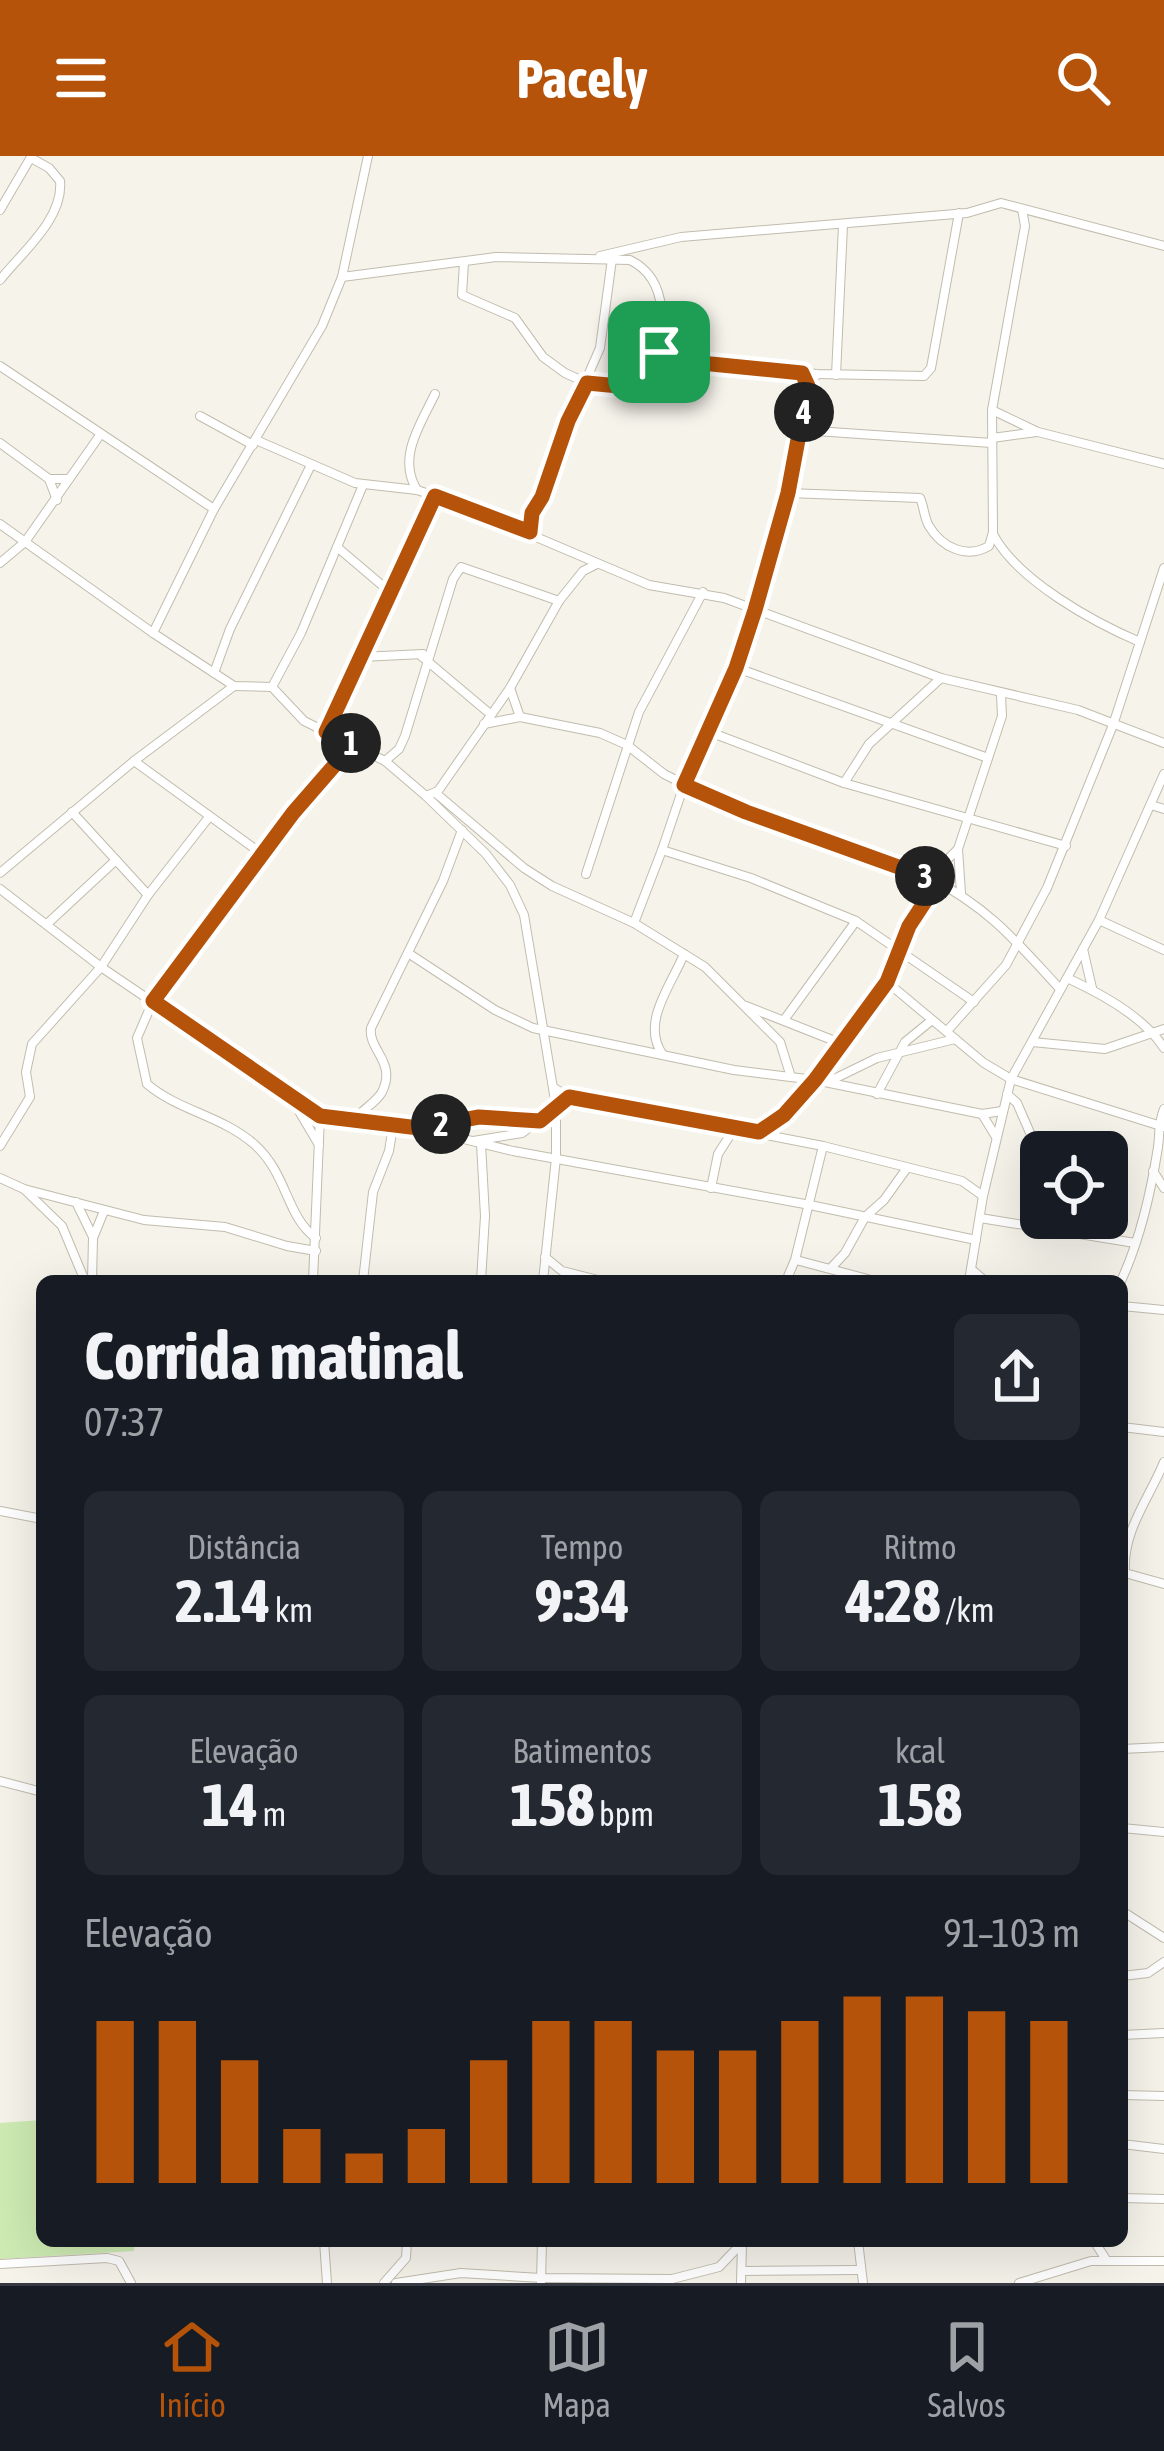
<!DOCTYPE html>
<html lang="pt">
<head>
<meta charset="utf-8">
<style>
	body { margin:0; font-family:"Asap Condensed",sans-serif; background:#242831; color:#f1f3f6; height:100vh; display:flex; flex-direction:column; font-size:45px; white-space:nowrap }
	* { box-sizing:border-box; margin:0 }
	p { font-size:39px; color:#9ea1a6 }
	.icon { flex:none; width:66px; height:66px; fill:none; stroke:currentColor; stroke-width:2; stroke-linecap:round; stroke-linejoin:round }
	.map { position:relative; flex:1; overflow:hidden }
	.details { position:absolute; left:36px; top:1119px; width:1092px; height:972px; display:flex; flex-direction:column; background:#171b24; border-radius:18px; box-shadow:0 12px 48px #0002 }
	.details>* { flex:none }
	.controls { position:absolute; left:1020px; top:975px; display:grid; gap:24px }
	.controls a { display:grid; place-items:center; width:108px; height:108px; border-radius:18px; background:#171b24; box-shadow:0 12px 48px #0002; font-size:60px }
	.pin { position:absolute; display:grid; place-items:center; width:102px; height:102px; color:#fff; margin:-51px; border-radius:24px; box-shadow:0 6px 18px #0006 }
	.km { position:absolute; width:60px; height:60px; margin:-30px; border-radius:50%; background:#222; color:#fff; font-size:33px; line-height:60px; text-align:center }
	.round { display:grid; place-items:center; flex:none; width:126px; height:126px; border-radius:18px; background:#242831 }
	.head { display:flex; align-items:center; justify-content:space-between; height:204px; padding:0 48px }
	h1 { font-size:66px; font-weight:700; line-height:90px }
	.stats { display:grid; grid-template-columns:repeat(3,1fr); gap:18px; height:204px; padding:12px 48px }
	.stats div { display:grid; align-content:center; border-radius:18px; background:#242831; text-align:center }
	.stats b { font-size:60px; font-weight:700 }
	.stats small { font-size:33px; font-weight:400 }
	.stats p { font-size:33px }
	.chart { height:336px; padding:24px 48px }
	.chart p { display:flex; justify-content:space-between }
	.chart svg { width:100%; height:216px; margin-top:12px; stroke:#b45309; stroke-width:6 }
	header { display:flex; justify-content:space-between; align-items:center; height:156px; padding:0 48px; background:#b45309; color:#fff; font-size:54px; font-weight:700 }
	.dock { display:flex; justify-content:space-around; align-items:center; height:168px; border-top:3px solid #363941; background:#171b24; font-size:33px; color:#9ea1a6 }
	.dock a { display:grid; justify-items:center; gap:6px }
	.dock .active { color:#b45309 }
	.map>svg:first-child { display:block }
	.green { fill:#ceebb3 }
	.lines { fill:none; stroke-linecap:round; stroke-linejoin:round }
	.street-casing { stroke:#c2bcad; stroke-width:10 }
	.street { stroke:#fff; stroke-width:8 }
	.route-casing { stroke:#fff; stroke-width:24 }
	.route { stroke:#b45309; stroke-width:15 }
</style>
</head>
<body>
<header><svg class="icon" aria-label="menu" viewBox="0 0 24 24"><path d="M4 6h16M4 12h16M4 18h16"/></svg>Pacely<svg class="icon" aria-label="search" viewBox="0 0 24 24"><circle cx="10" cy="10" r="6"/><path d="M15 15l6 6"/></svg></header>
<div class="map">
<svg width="1164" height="2127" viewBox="0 0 1164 2127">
	<rect width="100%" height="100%" fill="#f6f3eb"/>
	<path class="green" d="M42,1964V2085H135L134,2095L0,2103V1967Z"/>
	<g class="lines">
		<defs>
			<g id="street">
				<path d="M368,0L342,121L322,170L214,353L153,477L234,530L272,531L304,565L385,605L426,640L486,698L510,729L524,759L556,950V1002L543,1125"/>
				<path d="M0,54L31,1"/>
				<path d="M600,100L681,81L967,57L1001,47L1164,90"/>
				<path d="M342,121L496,101L630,104C677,127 660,188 653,229L647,233L587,227L565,217L543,201L515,162L462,139L464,106"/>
				<path d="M0,124C21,97 64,63 60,25L49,12L31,2"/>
				<path d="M659,196L677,204L817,218L924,220L931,212L959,57"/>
				<path d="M0,210L214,353"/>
				<path d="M817,218L808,230L788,337L755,454L737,512L684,629L662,694L751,722L856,765L974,846"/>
				<path d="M836,219L843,69"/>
				<path d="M992,254L1038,276L1164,308"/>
				<path d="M200,260L253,289"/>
				<path d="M801,274L992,287"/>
				<path d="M992,282L1037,276"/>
				<path d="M256,284L355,327L417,334L456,347L649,429L724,442L941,522L1078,554L1164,587"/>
				<path d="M0,287L49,323"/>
				<path d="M417,334C397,302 420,269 435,238"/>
				<path d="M788,337L920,342C924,350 924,362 929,370C942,392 967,403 989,390L993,376L992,254L1025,70L1022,53"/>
				<path d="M57,344L49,323H69"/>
				<path d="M0,368L153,477"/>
				<path d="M529,376L532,357L542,341L568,265L600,192L612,103"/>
				<path d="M993,378C1017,424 1093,466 1140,486"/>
				<path d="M337,391L390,436"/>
				<path d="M0,407L25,386L100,279"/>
				<path d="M420,499L489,557"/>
				<path d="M361,501L423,498"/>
				<path d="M737,512L988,602"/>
				<path d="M214,517L230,473L311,309"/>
				<path d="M272,531L301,477L363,329"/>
				<path d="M510,532L520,561"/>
				<path d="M484,568L520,561L600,577L627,589L664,618L711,642L929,721C990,753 1015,784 1060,833"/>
				<path d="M707,575L844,627L1066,690"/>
				<path d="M326,576L435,340"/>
				<path d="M134,605L262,698"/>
				<path d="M385,605L399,593L405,580L453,423L461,411L559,445"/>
				<path d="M844,627L869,588L941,522"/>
				<path d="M438,639L524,712L552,730L634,767L705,811L780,886L791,921"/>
				<path d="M426,640L438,635L510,532L559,445L583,415L597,408"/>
				<path d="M1151,649L1164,653"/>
				<path d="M72,656L148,739"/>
				<path d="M0,717L134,605L234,530"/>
				<path d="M586,718L639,556L703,436"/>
				<path d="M930,721L957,694"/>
				<path d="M0,733L101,811L320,960L419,972L513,995L810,1049L976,1084"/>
				<path d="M961,737L958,693L1002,560L1001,539"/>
				<path d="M1099,764L1164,794"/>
				<path d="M634,767L662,694"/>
				<path d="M47,768L116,704"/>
				<path d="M1083,793L1092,832"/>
				<path d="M408,797L495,854L533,872L734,914L815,924L982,958L1002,955"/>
				<path d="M1067,822C1100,837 1144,861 1164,892"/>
				<path d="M887,826L984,907L1011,923L1164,971"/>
				<path d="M746,850L840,887"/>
				<path d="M784,864L856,765"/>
				<path d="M947,875L1006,809L1047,732L1113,569L1164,412"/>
				<path d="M1032,886L1105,893L1164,873"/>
				<path d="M663,899C640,867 671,830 684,798"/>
				<path d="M834,923L877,902L955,883"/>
				<path d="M554,932L570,941L823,990L962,1025L983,1040"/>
				<path d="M877,938L905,886L932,864"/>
				<path d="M1007,938L1017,947L1041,1002"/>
				<path d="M293,945L319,989"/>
				<path d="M982,958L996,981"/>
				<path d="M355,964C362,953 376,947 382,936C397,906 368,894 371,872L443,725L462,674"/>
				<path d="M423,971L479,960L540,965"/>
				<path d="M762,975L784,959L815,924L887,826L909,770L930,738L932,723"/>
				<path d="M473,985L522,977L570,941"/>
				<path d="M0,990L30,941L26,916L32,888L101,811L148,739L209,661"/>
				<path d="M1153,1015L1164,1032"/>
				<path d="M0,1022L24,1033L144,1064L225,1071L287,1090L316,1095"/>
				<path d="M711,1032L718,998L734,973"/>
				<path d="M24,1033L62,1070L85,1125"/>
				<path d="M76,1046L93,1081"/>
				<path d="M980,1062L1135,1087"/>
				<path d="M316,1082C286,1061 288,1018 254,988C222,960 179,955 147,928L137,882L153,845L293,657L353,588"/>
				<path d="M545,1101L562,1115L602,1125"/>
				<path d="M796,1104L875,1125"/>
				<path d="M831,1112L845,1097L865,1061L884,1044L907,1012"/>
				<path d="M971,1113L985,1125"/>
				<path d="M92,1125L93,1082L104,1055"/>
				<path d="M313,1125L320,960"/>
				<path d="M363,1125L373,1036L389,995L393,970"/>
				<path d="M481,1125L485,1060L481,988"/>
				<path d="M786,1125L795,1104L823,990"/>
				<path d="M969,1125L983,1040L1011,923L1099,764L1164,618"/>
				<path d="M1121,1125C1140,1084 1151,1036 1158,991C1160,977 1158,968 1164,953"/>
				<path d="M1122,1150L1164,1154"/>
				<path d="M1122,1271L1164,1276"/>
				<path d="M0,1355L42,1363"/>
				<path d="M1125,1417C1122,1375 1149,1343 1164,1306"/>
				<path d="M1125,1417L1164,1428"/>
				<path d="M1122,1593L1164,1591"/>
				<path d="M0,1625L42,1636"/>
				<path d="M1122,1672L1164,1676"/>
				<path d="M1122,1755L1164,1782"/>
				<path d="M1122,1820L1148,1817L1164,1806"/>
				<path d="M1122,1879L1164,1877"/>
				<path d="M1122,1939L1164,1940"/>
				<path d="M1122,1988L1164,1993"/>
				<path d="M1122,2042L1164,2043"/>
				<path d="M324,2085L327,2127"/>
				<path d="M858,2085L863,2127"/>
				<path d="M1094,2085L1105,2102"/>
				<path d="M0,2108L107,2102L119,2105L131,2127"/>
				<path d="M742,2115L861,2114"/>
				<path d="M541,2126L542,2085"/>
				<path d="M384,2127L406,2102L407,2085"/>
				<path d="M396,2127L461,2117L541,2122L672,2123L719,2111L742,2087"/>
				<path d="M741,2127L742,2087"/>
				<path d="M1019,2127L1091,2105H1164"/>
			</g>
		</defs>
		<use href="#street" class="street-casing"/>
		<use href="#street" class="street"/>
	</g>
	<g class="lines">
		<defs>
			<path id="route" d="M659,196L691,206L802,217L808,230L788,337L755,454L736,512L684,629L746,656L929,722L930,738L909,770L887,826L815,924L784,959L759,976L569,941L540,965L479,961L419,972L320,960L153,845L293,657L353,588L326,576L435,340L530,376L532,357L542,341L568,265L587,227L651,233Z"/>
		</defs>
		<use href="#route" class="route-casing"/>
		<use href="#route" class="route"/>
	</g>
</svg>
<div class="controls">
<a><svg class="icon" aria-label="locate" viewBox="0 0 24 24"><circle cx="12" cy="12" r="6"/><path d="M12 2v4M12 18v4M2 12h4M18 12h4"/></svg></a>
</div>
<div class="pin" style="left:659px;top:196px;background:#1e9e55"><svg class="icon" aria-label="arrive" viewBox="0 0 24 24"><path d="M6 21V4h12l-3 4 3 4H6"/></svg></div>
<b class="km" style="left:351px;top:587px">1</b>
<b class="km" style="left:441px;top:968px">2</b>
<b class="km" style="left:925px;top:720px">3</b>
<b class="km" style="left:804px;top:256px">4</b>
<section class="details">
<div class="head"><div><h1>Corrida matinal</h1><p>07:37</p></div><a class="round"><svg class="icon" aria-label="share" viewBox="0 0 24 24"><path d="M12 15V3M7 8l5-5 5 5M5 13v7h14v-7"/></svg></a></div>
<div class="stats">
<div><p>Distância</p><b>2.14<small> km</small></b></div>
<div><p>Tempo</p><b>9:34</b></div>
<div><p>Ritmo</p><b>4:28<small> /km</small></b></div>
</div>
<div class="stats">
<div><p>Elevação</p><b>14<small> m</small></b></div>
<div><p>Batimentos</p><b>158<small> bpm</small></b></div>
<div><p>kcal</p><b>158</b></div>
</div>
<div class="chart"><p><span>Elevação</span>91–103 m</p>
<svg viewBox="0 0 160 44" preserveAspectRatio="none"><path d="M5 44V11M15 44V11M25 44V19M35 44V33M45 44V38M55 44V33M65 44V19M75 44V11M85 44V11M95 44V17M105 44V17M115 44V11M125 44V6M135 44V6M145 44V9M155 44V11"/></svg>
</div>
</section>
</div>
<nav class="dock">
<a class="active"><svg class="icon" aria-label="home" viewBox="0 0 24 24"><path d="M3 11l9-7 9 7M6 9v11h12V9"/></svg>Início</a>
<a><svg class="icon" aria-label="map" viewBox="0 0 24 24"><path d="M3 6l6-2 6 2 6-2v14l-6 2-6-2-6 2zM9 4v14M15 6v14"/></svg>Mapa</a>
<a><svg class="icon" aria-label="saved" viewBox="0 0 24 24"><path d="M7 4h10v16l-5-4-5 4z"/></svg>Salvos</a>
</nav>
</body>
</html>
